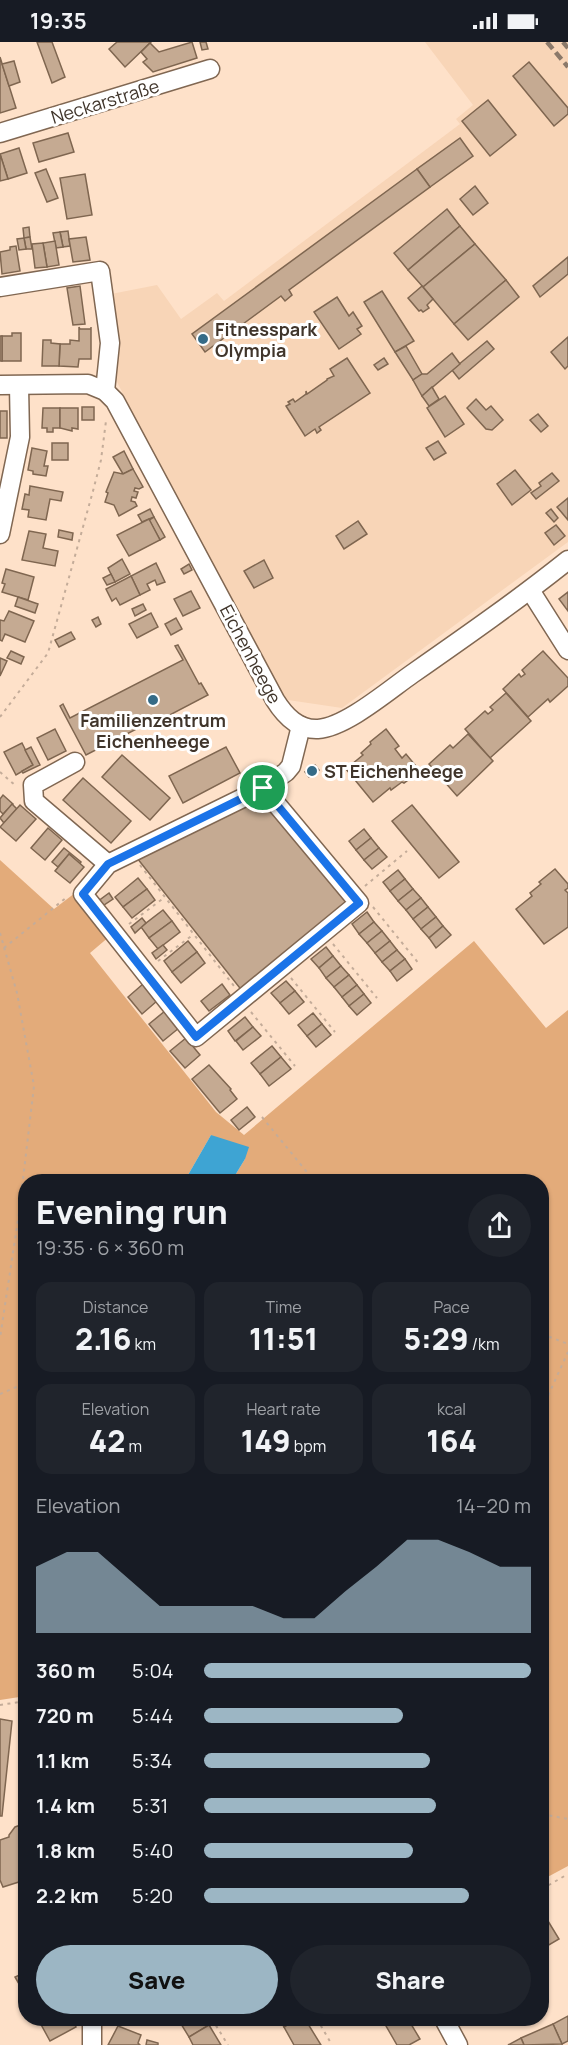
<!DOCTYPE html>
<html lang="en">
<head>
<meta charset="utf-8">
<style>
	body { margin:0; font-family:Manrope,sans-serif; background:#20242c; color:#f1f3f6; height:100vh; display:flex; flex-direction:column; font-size:22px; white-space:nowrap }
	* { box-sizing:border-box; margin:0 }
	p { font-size:20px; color:#9ea1a6 }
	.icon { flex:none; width:33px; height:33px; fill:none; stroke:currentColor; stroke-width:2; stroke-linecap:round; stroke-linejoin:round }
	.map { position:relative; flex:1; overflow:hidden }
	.panel { position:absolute; left:18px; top:1132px; width:531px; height:852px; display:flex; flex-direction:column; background:#171b24; border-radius:24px; box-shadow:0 2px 4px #0004 }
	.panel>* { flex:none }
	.pin { position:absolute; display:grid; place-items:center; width:51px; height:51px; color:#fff; margin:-26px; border:3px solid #fff; border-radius:50%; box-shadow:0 2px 6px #0007 }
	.round { display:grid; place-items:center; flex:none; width:63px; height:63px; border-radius:32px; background:#20242c }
	.head { display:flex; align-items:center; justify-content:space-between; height:102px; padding:0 18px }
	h1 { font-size:33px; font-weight:800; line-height:45px }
	.metrics { display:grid; grid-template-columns:repeat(3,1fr); gap:9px; height:102px; padding:6px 18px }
	.metrics div { display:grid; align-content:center; border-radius:15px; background:#20242c; text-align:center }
	.metrics b { font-size:30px; font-weight:800 }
	.metrics small { font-size:16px; font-weight:400 }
	.metrics p { font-size:16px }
	.chart { height:168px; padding:12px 18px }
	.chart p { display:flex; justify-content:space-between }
	.chart svg { width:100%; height:108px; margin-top:6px; fill:#9cb6c4; opacity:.7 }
	.primary-button { display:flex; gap:12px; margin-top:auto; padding:12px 18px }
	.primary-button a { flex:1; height:69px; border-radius:36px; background:#9cb6c4; color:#111; font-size:24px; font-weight:800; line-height:69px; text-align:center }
	.primary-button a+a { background:#20242c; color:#f1f3f6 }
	ul { padding:0 18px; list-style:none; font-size:20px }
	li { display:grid; grid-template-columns:96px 72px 1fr; align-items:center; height:45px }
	li i { height:15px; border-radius:8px; background:#9cb6c4 }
	.status { display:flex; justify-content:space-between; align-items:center; height:42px; padding:0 30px; background:#171b24; direction:ltr }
	.status svg { height:16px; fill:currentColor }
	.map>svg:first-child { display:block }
	.built { fill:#f8d5b7 }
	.green { fill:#e3ab7a }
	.water { fill:#3ea4d3 }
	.building { fill:#c5aa92; stroke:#7f6650; stroke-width:1.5 }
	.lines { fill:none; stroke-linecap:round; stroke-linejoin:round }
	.minor-casing { stroke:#806752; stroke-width:21 }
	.path { stroke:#c4ac99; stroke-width:2; stroke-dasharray:3 4.5; stroke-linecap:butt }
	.minor { stroke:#fff; stroke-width:18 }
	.rail { stroke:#8b796a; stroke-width:4.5; stroke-dasharray:9 4.5; stroke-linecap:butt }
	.route-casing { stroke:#fff; stroke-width:12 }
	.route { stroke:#1a73e8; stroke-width:8 }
	.poi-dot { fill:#356b87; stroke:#fff; stroke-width:2 }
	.labels { text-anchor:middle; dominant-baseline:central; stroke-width:6; stroke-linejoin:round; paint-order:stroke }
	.street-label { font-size:18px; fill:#40352b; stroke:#fff }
	.poi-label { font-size:18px; font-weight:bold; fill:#40352b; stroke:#fff; text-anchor:start }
</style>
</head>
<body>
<div class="status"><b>19:35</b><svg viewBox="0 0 49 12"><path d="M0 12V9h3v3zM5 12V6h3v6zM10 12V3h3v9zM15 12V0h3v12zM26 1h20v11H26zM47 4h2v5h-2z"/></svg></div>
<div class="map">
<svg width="568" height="2003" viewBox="0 0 568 2003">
	<rect width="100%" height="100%" fill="#fee1c9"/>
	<path class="built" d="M425,0H568V500L342,666L288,658L279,650L230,562L115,336L119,302L111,252L157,243L181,277L217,251L224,259L460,82L456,77L473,63Z"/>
	<path class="green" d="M0,818L54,867L75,851L110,894L90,911L216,1070L244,1093L474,899L546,986L568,968V1824L542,1838V1140H231L245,1117L211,1093L184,1140H26V1654L0,1658Z"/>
	<path class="water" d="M211,1093L249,1105L245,1117L231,1140H184Z"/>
	<g class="building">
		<path d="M37,0H52L65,35L52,41Z"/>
		<path d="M117,0H151L125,25L109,7Z"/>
		<path d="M192,0L197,16L153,30L143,20L147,17L141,10L150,1L159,10Z"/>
		<path d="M200,0H206L208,7L202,8Z"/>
		<path d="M0,15L16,66L0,71Z"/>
		<path d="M14,19L20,40L9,44L2,22Z"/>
		<path d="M529,20L568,66V72L554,84L513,34Z"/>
		<path d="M488,58L516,93L490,114L462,79Z"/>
		<path d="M68,91L74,110L39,120L33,101Z"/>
		<path d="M460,96L473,114L430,145L417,127Z"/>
		<path d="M19,106L27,131L8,137L0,112Z"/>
		<path d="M0,112L8,137L0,139Z"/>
		<path d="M46,127L58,156L47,160L35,131Z"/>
		<path d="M417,127L430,145L289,248L292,253L285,259L281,254L205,310L192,292Z"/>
		<path d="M85,132L92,173L67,177L60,136Z"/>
		<path d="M475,144L488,161L473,173L460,157Z"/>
		<path d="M447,167L460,184L408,228L394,211Z"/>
		<path d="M460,184L475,202L423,245L408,228Z"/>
		<path d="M29,185L30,195L24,196L23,186Z"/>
		<path d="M68,189L70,204L63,205L60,190Z"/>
		<path d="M60,190L63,205L56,206L53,191Z"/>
		<path d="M30,195L32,207H26L24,196Z"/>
		<path d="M86,195L90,218L73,220L69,197Z"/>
		<path d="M24,196L26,207L19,208L17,197Z"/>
		<path d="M55,199L59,223L47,225L43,201Z"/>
		<path d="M43,201L47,225L35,226L32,202Z"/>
		<path d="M475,202L506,238L454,282L423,245Z"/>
		<path d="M16,204L20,229L2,232L0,210L10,208V205Z"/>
		<path d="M568,215V232L540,255L533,244Z"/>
		<path d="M506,238L519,255L468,298L454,282Z"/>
		<path d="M80,244L85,282L73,283L67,246Z"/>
		<path d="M422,244L433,257L427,263L429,266L423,270L421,268L419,269L408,256Z"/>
		<path d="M382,249L414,299L395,310L364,260Z"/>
		<path d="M337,255L349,274L353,270L362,284L357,287L361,292L339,307L314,270Z"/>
		<path d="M79,285L80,287H91V285V317H79L78,325L59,324L60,302H70V298L79,299Z"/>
		<path d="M12,291H21V319H2V294H12Z"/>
		<rect x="0" y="294" width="2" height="25"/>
		<path d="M568,295V324L565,327L551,310Z"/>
		<path d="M43,298H51V301L60,302L59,324H42Z"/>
		<path d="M487,299L494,307L459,337L452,328Z"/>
		<path d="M406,304L422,332L413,338L395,310Z"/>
		<path d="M452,311L460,322L422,354L413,338L422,332H427Z"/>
		<path d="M347,316L370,351L319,385L321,388L317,391L315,387L305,394L286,364L290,362L288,360L293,357L295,360L306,352V349L307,352L327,338V337L334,334L330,327Z"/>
		<path d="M384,316L388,322L378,328L374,323Z"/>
		<path d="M432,345L439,357L429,364L422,354Z"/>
		<path d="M445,354L464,382L445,395L427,366Z"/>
		<path d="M476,357L486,368L491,364L503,378L492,388L486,387L467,366Z"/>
		<rect x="82" y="365" width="12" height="13"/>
		<path d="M43,366H60V386H53V390H47V386H42Z"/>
		<path d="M60,366H78V387L72,386V389L60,386Z"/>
		<rect x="0" y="369" width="7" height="27"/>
		<path d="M538,372L548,384L541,390L530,378Z"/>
		<path d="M438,399L446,411L434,418L426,406Z"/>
		<rect x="52" y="401" width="16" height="17"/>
		<path d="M32,406L47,409L44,424H48L46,434L33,432V429L28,428Z"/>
		<path d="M124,409L133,427L123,432L113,415Z"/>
		<path d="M133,427L143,445L139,447L135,446L134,449L138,450L136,456L132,455L131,459L135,460L137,464L119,474L114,463L105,460L108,451L106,450L114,430L123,432Z"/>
		<path d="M515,428L531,448L512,463L497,442Z"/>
		<path d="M552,431L559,439L536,457L531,451L541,444L539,441Z"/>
		<path d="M30,444L63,450L61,459L50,457L46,478L28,475L29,468L22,467L25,452L29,453Z"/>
		<path d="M568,456V478L557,465Z"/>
		<path d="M150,467L154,475L142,480L138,473Z"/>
		<path d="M551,467L558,476L554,480L546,471Z"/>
		<path d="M154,475L165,495L160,498L149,478Z"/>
		<path d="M149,477L160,498L129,514L117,493Z"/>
		<path d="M358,479L367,492L344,507L336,494Z"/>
		<path d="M556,483L565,494L554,503L545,491Z"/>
		<path d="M59,488L73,491L72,498L58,495Z"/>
		<path d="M29,489L46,492L43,506L58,509L55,524L22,518Z"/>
		<path d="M122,517L130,532L115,540L108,526Z"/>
		<path d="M264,518L273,536L254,546L244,529Z"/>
		<path d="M156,521L165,540L157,543L155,538L147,542L150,548L140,553L131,534Z"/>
		<path d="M189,522L192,528L184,532L181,527Z"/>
		<path d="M6,527L34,535L28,558L2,550L5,542L2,541Z"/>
		<path d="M111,532L115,540L107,543L103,536Z"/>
		<path d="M131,534L140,553L120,563L116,556L112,559L106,547Z"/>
		<path d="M191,549L200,566L183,574L174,557Z"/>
		<path d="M568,550V569L559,557Z"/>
		<path d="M18,555L38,562L35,571L15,564Z"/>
		<path d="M143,562L146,568L135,574L132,567Z"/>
		<path d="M9,569L34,579L25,600L5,592L2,599L0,598V578L4,579Z"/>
		<path d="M151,571L158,585L137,596L129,582Z"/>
		<path d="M98,575L101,582L96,585L92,578Z"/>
		<path d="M176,576L182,587L171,593L165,582Z"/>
		<path d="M71,590L75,597L59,605L55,598Z"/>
		<path d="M178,603L199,642L201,641L208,653L147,685L146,682L86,713L60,664L63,662L70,676L183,618L175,604Z"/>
		<path d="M11,609L24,615L21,622L7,616Z"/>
		<path d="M543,609L568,636V644L550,660L548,657L528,675L503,647L519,632L521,635L525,632L522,628Z"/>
		<path d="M0,616L7,619L0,634Z"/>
		<path d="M506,651L531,679L490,716L465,687L485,669L488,672L493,668L490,665Z"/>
		<path d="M55,687L66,709L48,718L37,696Z"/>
		<path d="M386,687L399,704L395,707L402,716L406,712L420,729L404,741L402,740L391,748L390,746L373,760L346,727L363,713L361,711L371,702L370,700Z"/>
		<path d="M468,692L493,719L457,754L429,722L450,703L453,706Z"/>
		<path d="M22,701L33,723L16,733L4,710Z"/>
		<path d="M31,705L40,723L23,731L22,729L33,723L25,708Z"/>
		<path d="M226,705L240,731L183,761L169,734Z"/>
		<path d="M122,713L170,756L150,778L102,735Z"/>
		<path d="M315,723L319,728L309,735L305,730Z"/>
		<path d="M83,736L131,779L111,801L63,758Z"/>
		<path d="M3,753L13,762L3,772L0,769V757Z"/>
		<path d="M260,753L351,861L243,950L137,816Z"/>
		<path d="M12,762L17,767L4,781L0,776Z"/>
		<path d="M20,763L36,777L16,799L0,785Z"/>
		<path d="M412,763L459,820L439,836L392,779Z"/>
		<path d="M48,786L62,798L45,818L31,806Z"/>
		<path d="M364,787L371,796L356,808L349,799Z"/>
		<path d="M371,796L379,806L364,818L356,808Z"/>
		<path d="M64,806L81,820L80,822L69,812L58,825L52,820Z"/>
		<path d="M379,806L387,815L372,827L364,818Z"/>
		<path d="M69,812L84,825L70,841L55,829Z"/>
		<path d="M555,827L568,842V846L565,848L568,851V885L544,902L516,867L532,854L530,851L541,842L539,840Z"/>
		<path d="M398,828L405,837L390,849L383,840Z"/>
		<path d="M138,836L147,847L123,865L115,855Z"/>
		<path d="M405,837L413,847L398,859L390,849Z"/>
		<path d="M147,847L155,858L132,876L123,865Z"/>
		<path d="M413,847L421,856L406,868L398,859Z"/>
		<path d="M109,851L113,857L101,865L97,860Z"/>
		<path d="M421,856L428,865L413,877L406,868Z"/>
		<path d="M428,865L436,875L421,887L413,877Z"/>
		<path d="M163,868L172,879L149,896L141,885Z"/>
		<path d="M367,870L374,880L359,892L352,882Z"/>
		<path d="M436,875L443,884L429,896L421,887Z"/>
		<path d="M142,876L146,881L135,891L131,885Z"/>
		<path d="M172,879L180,890L158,907L149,896Z"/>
		<path d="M374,880L382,889L367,901L359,892Z"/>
		<path d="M443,884L451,893L436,906L429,896Z"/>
		<path d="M382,889L390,899L375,911L367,901Z"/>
		<path d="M188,899L197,910L172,930L164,919Z"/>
		<path d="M390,899L397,908L382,920L375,911Z"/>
		<path d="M163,903L167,908L156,917L152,911Z"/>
		<path d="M326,905L333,914L319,926L311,917Z"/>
		<path d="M397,908L405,917L390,929L382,920Z"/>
		<path d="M197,910L205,921L181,941L172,930Z"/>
		<path d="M333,914L341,924L326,936L319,926Z"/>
		<path d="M405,917L412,927L397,939L390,929Z"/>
		<path d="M341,924L349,933L334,945L326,936Z"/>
		<path d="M349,933L357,943L342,955L334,945Z"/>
		<path d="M286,939L295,949L280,961L271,951Z"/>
		<path d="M143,942L157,959L142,972L128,955Z"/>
		<path d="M222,942L230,953L209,969L201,959Z"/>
		<path d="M357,943L364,952L349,964L342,955Z"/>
		<path d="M295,949L304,960L289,972L280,961Z"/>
		<path d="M364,952L371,961L357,973L349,964Z"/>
		<path d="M165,969L179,986L163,999L149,982Z"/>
		<path d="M313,971L322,982L307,994L298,983Z"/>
		<path d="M245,975L253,985L235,999L228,989Z"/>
		<path d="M322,982L331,993L316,1005L307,994Z"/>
		<path d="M253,985L261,994L243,1008L236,999Z"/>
		<path d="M186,996L200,1013L185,1026L170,1009Z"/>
		<path d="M272,1004L281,1015L260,1032L251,1021Z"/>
		<path d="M281,1015L291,1027L269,1044L260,1032Z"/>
		<path d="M209,1023L231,1047L230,1048L237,1057L220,1071L192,1037Z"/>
		<path d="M247,1065L255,1075L239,1088L231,1078Z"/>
		<path d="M0,1677L12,1679L2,1774H0Z"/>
		<path d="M26,1781V1842H23L22,1839L3,1845L0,1838V1798L9,1795V1793L15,1785Z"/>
		<path d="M548,1879L559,1897L542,1907V1882Z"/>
		<path d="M26,1930V1954L15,1935Z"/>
		<path d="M568,1974V1999L562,2002L553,1982Z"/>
		<path d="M38,1977H72L76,1985L50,1999Z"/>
		<path d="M178,1977H206L209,1983L189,1995Z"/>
		<path d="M279,1977H297L284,1985Z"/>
		<path d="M297,1977H305L321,2003H294L284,1985Z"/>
		<path d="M382,1977H408L420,1997L409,2003H397Z"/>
		<path d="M553,1982L562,2002L524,2003L521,1996Z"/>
		<path d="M209,1983L221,2003H193L189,1995Z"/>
		<path d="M118,1984L141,1993L138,2001L140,2003H108Z"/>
		<path d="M521,1996L524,2003H508Z"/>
		<path d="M147,1998L158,2001V2003H146Z"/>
	</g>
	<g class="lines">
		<defs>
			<g id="minor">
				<path d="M0,91L210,27"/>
				<path d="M0,245L100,229L110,301L105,349"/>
				<path d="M0,343L88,342L105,349L115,359L275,658C285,674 298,688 318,687C346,685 389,648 412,632C465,595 518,558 568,518"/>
				<path d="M0,492L20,395L19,344"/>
				<path d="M530,548L568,608"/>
				<path d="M75,720L33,743L34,759L108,822"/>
				<path d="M263,746L359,861L196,995L83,852L108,822L263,746L286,730L291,724L301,684"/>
				<path d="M444,1977L458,2003"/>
				<path d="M92,2003V1977"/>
			</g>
		</defs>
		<use href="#minor" class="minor-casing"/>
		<g class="path">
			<path d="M0,675L48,611L93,449L101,418L106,379"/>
			<path d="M0,730L16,744"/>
			<path d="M140,823L234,944"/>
			<path d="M365,844L407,809"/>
			<path d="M373,865L420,923"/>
			<path d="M129,882L165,855"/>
			<path d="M0,891L17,951L34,1044L19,1171L0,1296"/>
			<path d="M333,902L377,956"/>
			<path d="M4,906L67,855"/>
			<path d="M158,919L194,892"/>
			<path d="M291,936L335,990"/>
			<path d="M251,970L295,1024"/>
			<path d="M262,1075L315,1140"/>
			<path d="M295,1140L310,1135"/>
			<path d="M542,1292L568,1302"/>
			<path d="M0,1352L21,1343H26"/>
			<path d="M542,1367L568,1310"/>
			<path d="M0,1663L26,1659"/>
			<path d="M542,1772L568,1777"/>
			<path d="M542,1847L568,1832"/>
			<path d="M542,1914L546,1911"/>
			<path d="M212,1977L228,2003"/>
			<path d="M317,1977L332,2003"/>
		</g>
		<use href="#minor" class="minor"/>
		<g class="rail">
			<path d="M547,0L568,25"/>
			<path d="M563,0L568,6"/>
		</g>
	</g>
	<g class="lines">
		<defs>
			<path id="route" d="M263,746L359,861L196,995L83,852L108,822Z"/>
		</defs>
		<use href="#route" class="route-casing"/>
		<use href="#route" class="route"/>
	</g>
	<g class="poi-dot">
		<circle cx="203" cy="297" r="6"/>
		<circle cx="153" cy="658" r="6"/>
		<circle cx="312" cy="729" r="6"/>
	</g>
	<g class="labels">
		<g class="street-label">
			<text transform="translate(105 59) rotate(-17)">Neckarstraße</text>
			<text transform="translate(251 612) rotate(62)">Eichenheege</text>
		</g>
		<g class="poi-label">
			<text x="215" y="287">Fitnesspark<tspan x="215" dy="21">Olympia</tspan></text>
			<text x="153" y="678" text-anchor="middle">Familienzentrum<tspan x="153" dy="21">Eichenheege</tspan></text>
			<text x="324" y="729">ST Eichenheege</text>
		</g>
	</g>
</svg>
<div class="pin" style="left:263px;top:746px;background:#1e9e55"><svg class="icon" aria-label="arrive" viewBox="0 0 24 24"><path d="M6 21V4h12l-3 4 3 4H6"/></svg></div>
<section class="panel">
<div class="head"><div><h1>Evening run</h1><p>19:35 · 6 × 360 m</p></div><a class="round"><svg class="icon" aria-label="share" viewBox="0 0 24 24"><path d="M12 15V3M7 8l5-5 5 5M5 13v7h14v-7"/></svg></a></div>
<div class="metrics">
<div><p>Distance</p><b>2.16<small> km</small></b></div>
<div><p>Time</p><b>11:51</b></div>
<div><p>Pace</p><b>5:29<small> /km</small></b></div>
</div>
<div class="metrics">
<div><p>Elevation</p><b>42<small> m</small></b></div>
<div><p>Heart rate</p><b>149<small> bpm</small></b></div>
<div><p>kcal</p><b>164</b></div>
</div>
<div class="chart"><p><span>Elevation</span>14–20 m</p>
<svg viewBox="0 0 160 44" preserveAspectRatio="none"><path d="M0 44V17L10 11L20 11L30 22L40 33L50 33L60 33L70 33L80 38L90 38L100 27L110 17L120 6L130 6L140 11L150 17L160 17V44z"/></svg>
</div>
<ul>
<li><b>360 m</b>5:04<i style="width:100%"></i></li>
<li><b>720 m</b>5:44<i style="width:61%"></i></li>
<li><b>1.1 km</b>5:34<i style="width:69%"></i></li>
<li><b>1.4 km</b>5:31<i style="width:71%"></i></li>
<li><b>1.8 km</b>5:40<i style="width:64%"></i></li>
<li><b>2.2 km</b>5:20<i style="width:81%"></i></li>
</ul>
<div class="primary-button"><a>Save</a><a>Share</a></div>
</section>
</div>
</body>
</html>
